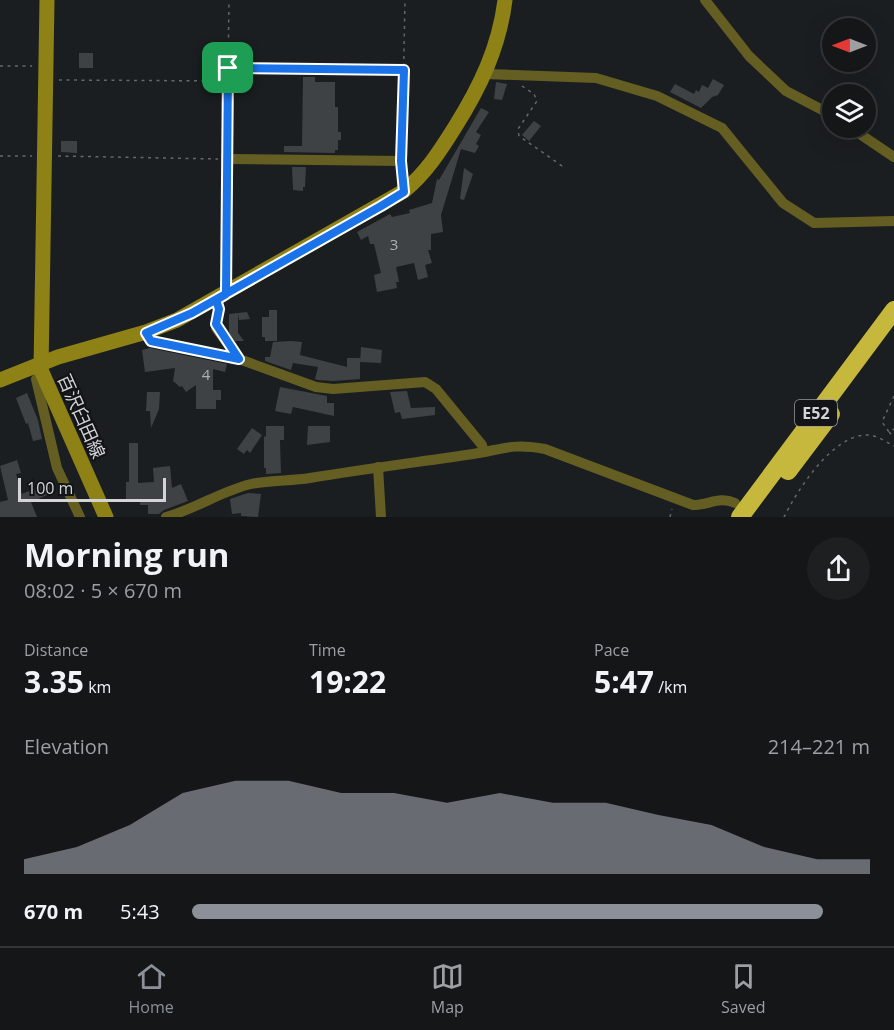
<!DOCTYPE html>
<html lang="en">
<head>
<meta charset="utf-8">
<style>
	body { margin:0; font-family:"Open Sans","Noto Sans JP",sans-serif; background:#1d1f21; color:#f1f3f6; height:100vh; display:flex; flex-direction:column; font-size:22px; white-space:nowrap }
	* { box-sizing:border-box; margin:0 }
	p { font-size:20px; color:#9d9fa2 }
	.icon { flex:none; width:33px; height:33px; fill:none; stroke:currentColor; stroke-width:2; stroke-linecap:round; stroke-linejoin:round }
	.map { position:relative; height:517px; overflow:hidden }
	.drawer { display:flex; flex-direction:column; background:#141618; flex:1 }
	.drawer>* { flex:none }
	.needle { width:39px; rotate:270deg }
	.controls { position:absolute; left:822px; top:18px; display:grid; gap:12px }
	.controls a { display:grid; place-items:center; width:54px; height:54px; border-radius:50%; background:#141618; box-shadow:0 6px 24px #0002,0 0 0 2px #333537; font-size:30px }
	.scale { position:absolute; left:18px; bottom:15px; width:148px; box-sizing:border-box; padding-left:6px; border:3px solid #d2d4d5; border-top:0; font-size:16px; line-height:21px; white-space:nowrap; color:#d2d4d5; -webkit-text-stroke:4px #121417; paint-order:stroke }
	.pin { position:absolute; display:grid; place-items:center; width:51px; height:51px; color:#fff; margin:-26px; border-radius:12px; box-shadow:0 3px 9px #0006 }
	.round { display:grid; place-items:center; flex:none; width:63px; height:63px; border-radius:32px; background:#1d1f21 }
	.headline { display:flex; align-items:center; justify-content:space-between; height:102px; padding:0 24px }
	h1 { font-size:33px; font-weight:700; line-height:45px }
	.figures { display:grid; grid-template-columns:repeat(3,1fr); gap:9px; height:102px; padding:6px 24px }
	.figures div { display:grid; align-content:center }
	.figures b { font-size:30px; font-weight:700 }
	.figures small { font-size:16px; font-weight:400 }
	.figures p { font-size:16px }
	.chart { height:168px; padding:12px 24px }
	.chart p { display:flex; justify-content:space-between }
	.chart svg { width:100%; height:108px; margin-top:6px; fill:#8c9099; opacity:.7 }
	ul { padding:0 24px; list-style:none; font-size:20px }
	li { display:grid; grid-template-columns:96px 72px 1fr; align-items:center; height:45px }
	li i { height:15px; border-radius:8px; background:#8c9099 }
	.tab-bar { display:flex; justify-content:space-around; align-items:center; height:84px; border-top:2px solid #333537; background:#141618; font-size:16px; color:#9d9fa2 }
	.tab-bar a { display:grid; justify-items:center; gap:3px }
	.tab-bar .current { color:#8c9099 }
	.map>svg:first-child { display:block }
	.building { fill:#3f4244 }
	.lines { fill:none; stroke-linecap:round; stroke-linejoin:round }
	.path { stroke:#656869; stroke-width:1.5; stroke-dasharray:3 4.5; stroke-linecap:butt }
	.street { stroke:#655e23; stroke-width:10 }
	.secondary { stroke:#8e8216; stroke-width:15 }
	.highway { stroke:#c6b83c; stroke-width:18 }
	.route-casing { stroke:#fff; stroke-width:12 }
	.route { stroke:#1a73e8; stroke-width:8 }
	.labels { text-anchor:middle; dominant-baseline:central; stroke-width:4.5; stroke-linejoin:round; paint-order:stroke }
	.number-label { font-size:15px; fill:#adb0b1 }
	.shield { fill:#121417; stroke:#989a9c; stroke-width:1.5 }
	.shield-label { font-size:16px; font-weight:bold; fill:#d2d4d5 }
	.street-label { font-size:18px; fill:#d2d4d5; stroke:#121417 }
</style>
</head>
<body>
<div class="map">
<svg width="894" height="517" viewBox="0 0 894 517">
	<rect width="100%" height="100%" fill="#1b1e20"/>
	<g class="building">
		<rect x="79" y="53" width="14" height="15"/>
		<path d="M303,77H315V82H335V107H338V132H341V140H338V150H335V153L284,152V146H302Z"/>
		<path d="M713,79L724,85L718,95L712,97L701,108L670,92L675,84L694,94L696,90L699,92L702,85L708,88Z"/>
		<path d="M496,82L507,84L502,100L494,99Z"/>
		<path d="M481,108L489,112L476,132L481,135L476,144L479,146L475,153L461,149L441,215L443,232L431,234V250H428L432,263L425,265L428,277L418,280L414,263L396,267L399,282H396L397,288L377,292L374,275L381,273L374,244H370L368,236L361,240L357,232L390,214L392,217L410,213L409,210L432,203L437,179L439,180Z"/>
		<path d="M534,121L541,126L529,141L522,135Z"/>
		<path d="M61,141H77V153L61,152Z"/>
		<path d="M292,167H306L305,187H303V191L293,190Z"/>
		<path d="M464,168L473,174L464,200L460,199Z"/>
		<path d="M269,310H277V341H265V337H262V317H269Z"/>
		<path d="M247,312L250,319L239,320L238,314V333L244,341H235L229,333V314Z"/>
		<path d="M291,341L302,342L300,355L347,367V358H360V379L333,381L318,380L315,379L318,367L293,363L291,370L265,361V357H270L273,342Z"/>
		<path d="M361,347L382,350L381,363L360,362Z"/>
		<path d="M150,348L227,364L225,372L213,369V390H221V400H216V409H196V385L186,392L182,386L180,387L173,381L175,368L145,372L142,350Z"/>
		<path d="M280,387L327,396V403H334V416L293,407L291,414L275,411Z"/>
		<path d="M407,391L411,408L435,407V415L402,419L400,412L395,413L390,392Z"/>
		<path d="M147,392H160L159,409L151,428L150,411H146Z"/>
		<path d="M27,393L38,420L42,439L33,441L28,423L26,424L16,398Z"/>
		<path d="M266,426H284V440H280L281,473L266,474V468H264V436L266,437Z"/>
		<path d="M308,426H330V442L307,445Z"/>
		<path d="M252,428L262,435L250,453L247,450L244,454L237,449Z"/>
		<path d="M129,443H138V483L154,482L153,468L170,466L172,488L181,484L188,501L164,510L159,514H148V505H140V499H126V482H129Z"/>
		<path d="M17,460L21,473L16,474L22,494L48,483L52,493L31,502L37,517H0V502L8,500L0,466Z"/>
		<path d="M248,493L261,494L258,517L241,516V513L232,514L230,499Z"/>
	</g>
	<g class="lines">
		<g class="path">
			<path d="M0,66H32"/>
			<path d="M229,68L404,70"/>
			<path d="M59,80L228,81"/>
			<path d="M522,86L534,94L537,101L518,129L519,136L565,168"/>
			<path d="M402,149L405,0"/>
			<path d="M227,150L229,0"/>
			<path d="M0,156H32"/>
			<path d="M58,156L218,159"/>
			<path d="M226,279V169"/>
			<path d="M894,396L882,422L889,432L894,429"/>
			<path d="M889,432L894,437"/>
			<path d="M670,517L672,509"/>
			<path d="M784,517C798,489 833,434 868,435C877,435 886,442 894,446"/>
		</g>
		<g class="street">
			<path d="M705,0L749,56L786,91L832,115"/>
			<path d="M486,74L596,78L657,96L722,128L783,203L814,223L894,221"/>
			<path d="M851,128L894,157"/>
			<path d="M227,159L401,161L404,191"/>
			<path d="M216,300L219,310L216,328L239,359"/>
			<path d="M146,332L151,341L239,359L316,387L333,389L425,382L436,389L482,445L484,452"/>
			<path d="M42,374L36,379L57,468L80,517"/>
			<path d="M378,467L381,517"/>
			<path d="M166,517C196,509 221,491 251,484C270,480 291,481 310,478C365,469 419,462 473,454C504,449 512,443 545,449L693,505C709,505 719,496 735,503"/>
		</g>
		<g class="secondary">
			<path d="M47,0L41,370L106,517"/>
			<path d="M0,380L58,357L146,332L177,320L404,191C426,173 440,151 455,127C480,87 499,48 505,0"/>
		</g>
		<g class="highway">
			<path d="M788,471L831,414"/>
			<path d="M740,517L894,310"/>
		</g>
	</g>
	<g class="lines">
		<defs>
			<path id="route" d="M228,68L226,294L216,300L219,309L216,324L239,359L151,341L146,333L192,313L381,206L404,192L401,161L404,70L228,68"/>
		</defs>
		<use href="#route" class="route-casing"/>
		<use href="#route" class="route"/>
	</g>
	<g class="labels">
		<g class="number-label">
			<text x="394" y="244">3</text>
			<text x="206" y="374">4</text>
		</g>
		<rect class="shield" x="795" y="400" width="42" height="26" rx="4.5"/>
		<g class="shield-label">
			<text x="816" y="413">E52</text>
		</g>
		<g class="street-label">
			<text transform="translate(82 416) rotate(66)">百沢臼田線</text>
		</g>
	</g>
</svg>
<div class="controls">
<a><svg class="needle" viewBox="-14 -14 28 28"><path d="M0-13l5 13h-10z" fill="#e53935"/><path d="M0 13l5-13h-10z" fill="#9d9fa2"/></svg></a>
<a><svg class="icon" aria-label="layers" viewBox="0 0 24 24"><path d="M12 4l9 5-9 5-9-5zM3 14l9 5 9-5"/></svg></a>
</div>
<div class="scale">100 m</div>
<div class="pin" style="left:228px;top:68px;background:#1e9e55"><svg class="icon" aria-label="arrive" viewBox="0 0 24 24"><path d="M6 21V4h12l-3 4 3 4H6"/></svg></div>
</div>
<section class="drawer">
<div class="headline"><div><h1>Morning run</h1><p>08:02 · 5 × 670 m</p></div><a class="round"><svg class="icon" aria-label="share" viewBox="0 0 24 24"><path d="M12 15V3M7 8l5-5 5 5M5 13v7h14v-7"/></svg></a></div>
<div class="figures">
<div><p>Distance</p><b>3.35<small> km</small></b></div>
<div><p>Time</p><b>19:22</b></div>
<div><p>Pace</p><b>5:47<small> /km</small></b></div>
</div>
<div class="chart"><p><span>Elevation</span>214–221 m</p>
<svg viewBox="0 0 160 44" preserveAspectRatio="none"><path d="M0 44V38L10 33L20 24L30 11L40 6L50 6L60 11L70 11L80 15L90 11L100 15L110 15L120 20L130 24L140 33L150 38L160 38V44z"/></svg>
</div>
<ul>
<li><b>670 m</b>5:43<i style="width:93%"></i></li>
</ul>
</section>
<nav class="tab-bar">
<a class="current"><svg class="icon" aria-label="home" viewBox="0 0 24 24"><path d="M3 11l9-7 9 7M6 9v11h12V9"/></svg>Home</a>
<a><svg class="icon" aria-label="map" viewBox="0 0 24 24"><path d="M3 6l6-2 6 2 6-2v14l-6 2-6-2-6 2zM9 4v14M15 6v14"/></svg>Map</a>
<a><svg class="icon" aria-label="saved" viewBox="0 0 24 24"><path d="M7 4h10v16l-5-4-5 4z"/></svg>Saved</a>
</nav>
</body>
</html>
